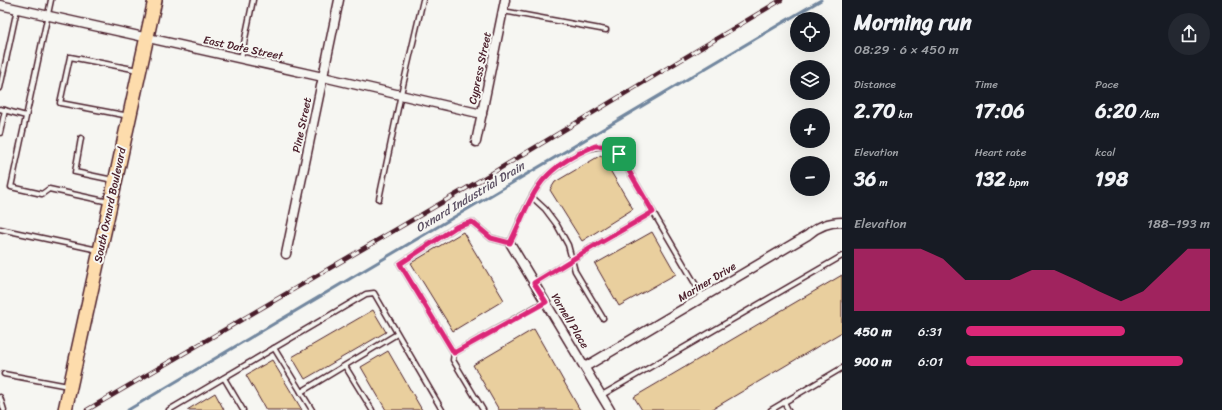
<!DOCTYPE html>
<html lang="en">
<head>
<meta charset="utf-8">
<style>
	body { margin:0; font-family:Sriracha,sans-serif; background:#242831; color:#f1f3f6; height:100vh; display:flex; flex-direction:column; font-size:15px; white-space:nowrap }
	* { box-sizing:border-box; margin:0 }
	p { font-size:13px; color:#9ea1a6 }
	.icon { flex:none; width:22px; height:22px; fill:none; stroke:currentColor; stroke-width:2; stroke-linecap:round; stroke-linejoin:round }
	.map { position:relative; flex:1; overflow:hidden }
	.side { display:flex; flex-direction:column; background:#171b24; width:380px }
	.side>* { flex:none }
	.fabs { position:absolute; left:790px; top:12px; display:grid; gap:8px }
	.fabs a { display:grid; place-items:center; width:40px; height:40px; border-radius:50%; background:#171b24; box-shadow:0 4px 16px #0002; font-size:20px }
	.pin { position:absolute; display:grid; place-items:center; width:34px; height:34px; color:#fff; margin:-17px; border-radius:8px; box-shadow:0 2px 6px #0006 }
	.round { display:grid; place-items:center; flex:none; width:42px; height:42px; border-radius:21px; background:#242831 }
	.summary { display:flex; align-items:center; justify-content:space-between; height:68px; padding:0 12px }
	h1 { font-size:22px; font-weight:700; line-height:30px }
	.stats { display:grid; grid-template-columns:repeat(3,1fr); gap:6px; height:68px; padding:4px 12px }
	.stats div { display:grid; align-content:center }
	.stats b { font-size:20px; font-weight:700 }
	.stats small { font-size:11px; font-weight:400 }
	.stats p { font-size:11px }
	.chart { height:112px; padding:8px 12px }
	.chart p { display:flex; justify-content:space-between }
	.chart svg { width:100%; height:72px; margin-top:4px; fill:#db2777; opacity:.7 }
	ul { padding:0 12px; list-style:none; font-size:13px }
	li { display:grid; grid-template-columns:64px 48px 1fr; align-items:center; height:30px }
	li i { height:10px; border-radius:5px; background:#db2777 }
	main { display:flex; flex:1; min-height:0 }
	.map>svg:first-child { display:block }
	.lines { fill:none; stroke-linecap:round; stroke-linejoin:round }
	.stream { stroke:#72879f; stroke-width:3 }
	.building { fill:#e9cf9e; stroke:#4a1f2b }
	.lane-casing { stroke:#4a1f2b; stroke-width:7 }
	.street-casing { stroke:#4a1f2b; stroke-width:11 }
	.primary-casing { stroke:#4a1f2b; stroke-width:16 }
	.lane { stroke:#f6f6f2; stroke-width:4 }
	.street { stroke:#f6f6f2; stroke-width:8 }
	.primary { stroke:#fddcac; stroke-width:13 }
	.rail-casing { stroke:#4a1f2b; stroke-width:4.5 }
	.rail { stroke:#f6f6f2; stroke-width:3; stroke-dasharray:9; stroke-linecap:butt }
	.route-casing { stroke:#fff; stroke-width:8 }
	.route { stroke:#db2777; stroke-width:5 }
	.labels { text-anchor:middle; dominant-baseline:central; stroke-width:4; stroke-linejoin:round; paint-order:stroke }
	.street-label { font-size:11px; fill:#4a1f2b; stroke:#f6f6f2 }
	.water-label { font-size:12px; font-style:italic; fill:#5e5365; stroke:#f6f6f2 }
</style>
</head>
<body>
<main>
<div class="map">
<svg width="842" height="410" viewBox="0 0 842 410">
	<rect width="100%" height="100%" fill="#f6f6f2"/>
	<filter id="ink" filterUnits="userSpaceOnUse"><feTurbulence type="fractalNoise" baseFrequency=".025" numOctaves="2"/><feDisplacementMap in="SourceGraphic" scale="8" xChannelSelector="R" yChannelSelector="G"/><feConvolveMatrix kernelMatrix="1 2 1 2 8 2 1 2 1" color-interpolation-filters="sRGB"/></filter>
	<g filter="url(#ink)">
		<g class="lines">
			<path class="stream" d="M128,410L821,0"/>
		</g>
		<g class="building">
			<path d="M601,155L633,209L582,241L550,190L555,182Z"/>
			<path d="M463,232L504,300L453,331L411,263Z"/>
			<path d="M652,232L676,274L619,306L595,264Z"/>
			<path d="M842,275V332L711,410H642L634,397Z"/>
			<path d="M373,310L386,332L305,379L292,357Z"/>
			<path d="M534,329L580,410H499L473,365Z"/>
			<path d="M388,351L422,410H386L361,367Z"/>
			<path d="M272,360L302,410H266L246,375Z"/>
			<path d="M215,393L224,410H187Z"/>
		</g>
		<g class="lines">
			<defs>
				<g id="lane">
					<path d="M51,0L11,187L42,194L49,189L109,202"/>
					<path d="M503,11L606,30"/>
					<path d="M241,58L253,0"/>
					<path d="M0,88L17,9"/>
					<path d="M0,109L26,116"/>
					<path d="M129,116L60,103L70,57L138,70"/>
					<path d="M0,133L5,110"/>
					<path d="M81,138L75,172L113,180"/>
					<path d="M532,197L545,209L557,225L568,245L575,271L603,318"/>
					<path d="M379,199L401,94L423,0"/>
					<path d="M0,229L98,250"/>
					<path d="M534,283L591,248L653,212"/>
					<path d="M274,348L301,392L397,334"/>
					<path d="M454,353L400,264L456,227L472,222L491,238L510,243C520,222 530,194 545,178C552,170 561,165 569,159C584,150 591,146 609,146L619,154L703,297"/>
					<path d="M345,366L372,410"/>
					<path d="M4,374L68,386"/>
					<path d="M224,378L243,410"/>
					<path d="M301,392L312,410"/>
					<path d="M602,395L842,256"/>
					<path d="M0,397L4,410"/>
					<path d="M784,402L788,410"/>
					<path d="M169,410L366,294L374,293L442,410"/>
					<path d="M483,410L453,360L454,353L546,301"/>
					<path d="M771,410L842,368"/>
				</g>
				<g id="street">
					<path d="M0,5L323,77L482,114"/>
					<path d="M476,142L505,0"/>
					<path d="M510,243L610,410"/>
					<path d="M286,254L339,0"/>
					<path d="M585,367L808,235C818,226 829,222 842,222"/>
				</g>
				<path id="primary" d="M65,410L155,0"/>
			</defs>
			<use href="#lane" class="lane-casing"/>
			<use href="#street" class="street-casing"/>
			<use href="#primary" class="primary-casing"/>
			<use href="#lane" class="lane"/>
			<use href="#street" class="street"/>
			<use href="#primary" class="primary"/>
			<defs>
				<path id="rail" d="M87,410L484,178L781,0"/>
			</defs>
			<use href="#rail" class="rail-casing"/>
			<use href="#rail" class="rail"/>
		</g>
	</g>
	<g class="lines" filter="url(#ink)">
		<defs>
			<path id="route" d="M595,146H609L619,154L653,212L591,248L534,283L546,302L454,353L400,264L456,227L472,222L491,238L510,243C520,224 531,192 546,177C559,163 578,153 595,146Z"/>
		</defs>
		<use href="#route" class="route-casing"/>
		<use href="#route" class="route"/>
	</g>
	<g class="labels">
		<g class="street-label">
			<text transform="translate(243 48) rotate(12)">East Date Street</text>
			<text transform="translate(480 68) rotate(-78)">Cypress Street</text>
			<text transform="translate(302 125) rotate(-78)">Pine Street</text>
			<text transform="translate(110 205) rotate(-78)">South Oxnard Boulevard</text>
			<text transform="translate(707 282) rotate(-31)">Mariner Drive</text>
			<text transform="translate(570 321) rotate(59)">Yarnell Place</text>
		</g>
		<g class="water-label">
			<text transform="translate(470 197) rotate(-31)">Oxnard Industrial Drain</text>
		</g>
	</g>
</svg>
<div class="fabs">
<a><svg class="icon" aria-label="locate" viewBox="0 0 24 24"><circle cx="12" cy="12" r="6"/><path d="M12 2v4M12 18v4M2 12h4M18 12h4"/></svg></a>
<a><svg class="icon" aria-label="layers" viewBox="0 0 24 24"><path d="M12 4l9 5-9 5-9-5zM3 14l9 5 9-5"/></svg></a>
<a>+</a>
<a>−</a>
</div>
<div class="pin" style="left:619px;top:154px;background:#1e9e55"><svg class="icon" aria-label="arrive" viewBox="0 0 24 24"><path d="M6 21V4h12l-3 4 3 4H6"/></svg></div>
</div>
<section class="side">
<div class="summary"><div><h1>Morning run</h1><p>08:29 · 6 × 450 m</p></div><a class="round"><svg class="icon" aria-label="share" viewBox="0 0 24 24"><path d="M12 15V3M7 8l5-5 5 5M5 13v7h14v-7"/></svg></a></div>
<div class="stats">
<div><p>Distance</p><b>2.70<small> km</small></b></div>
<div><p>Time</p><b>17:06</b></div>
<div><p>Pace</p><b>6:20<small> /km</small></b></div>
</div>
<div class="stats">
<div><p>Elevation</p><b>36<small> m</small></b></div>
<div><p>Heart rate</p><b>132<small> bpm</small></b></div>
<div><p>kcal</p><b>198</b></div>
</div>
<div class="chart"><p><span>Elevation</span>188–193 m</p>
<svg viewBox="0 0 160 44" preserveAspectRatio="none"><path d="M0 44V6L10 6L20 6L30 6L40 12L50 25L60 25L70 25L80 19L90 19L100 25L110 32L120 38L130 32L140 19L150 6L160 6V44z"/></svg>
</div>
<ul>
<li><b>450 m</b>6:31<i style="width:65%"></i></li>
<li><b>900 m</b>6:01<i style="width:89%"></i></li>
</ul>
</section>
</main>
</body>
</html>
